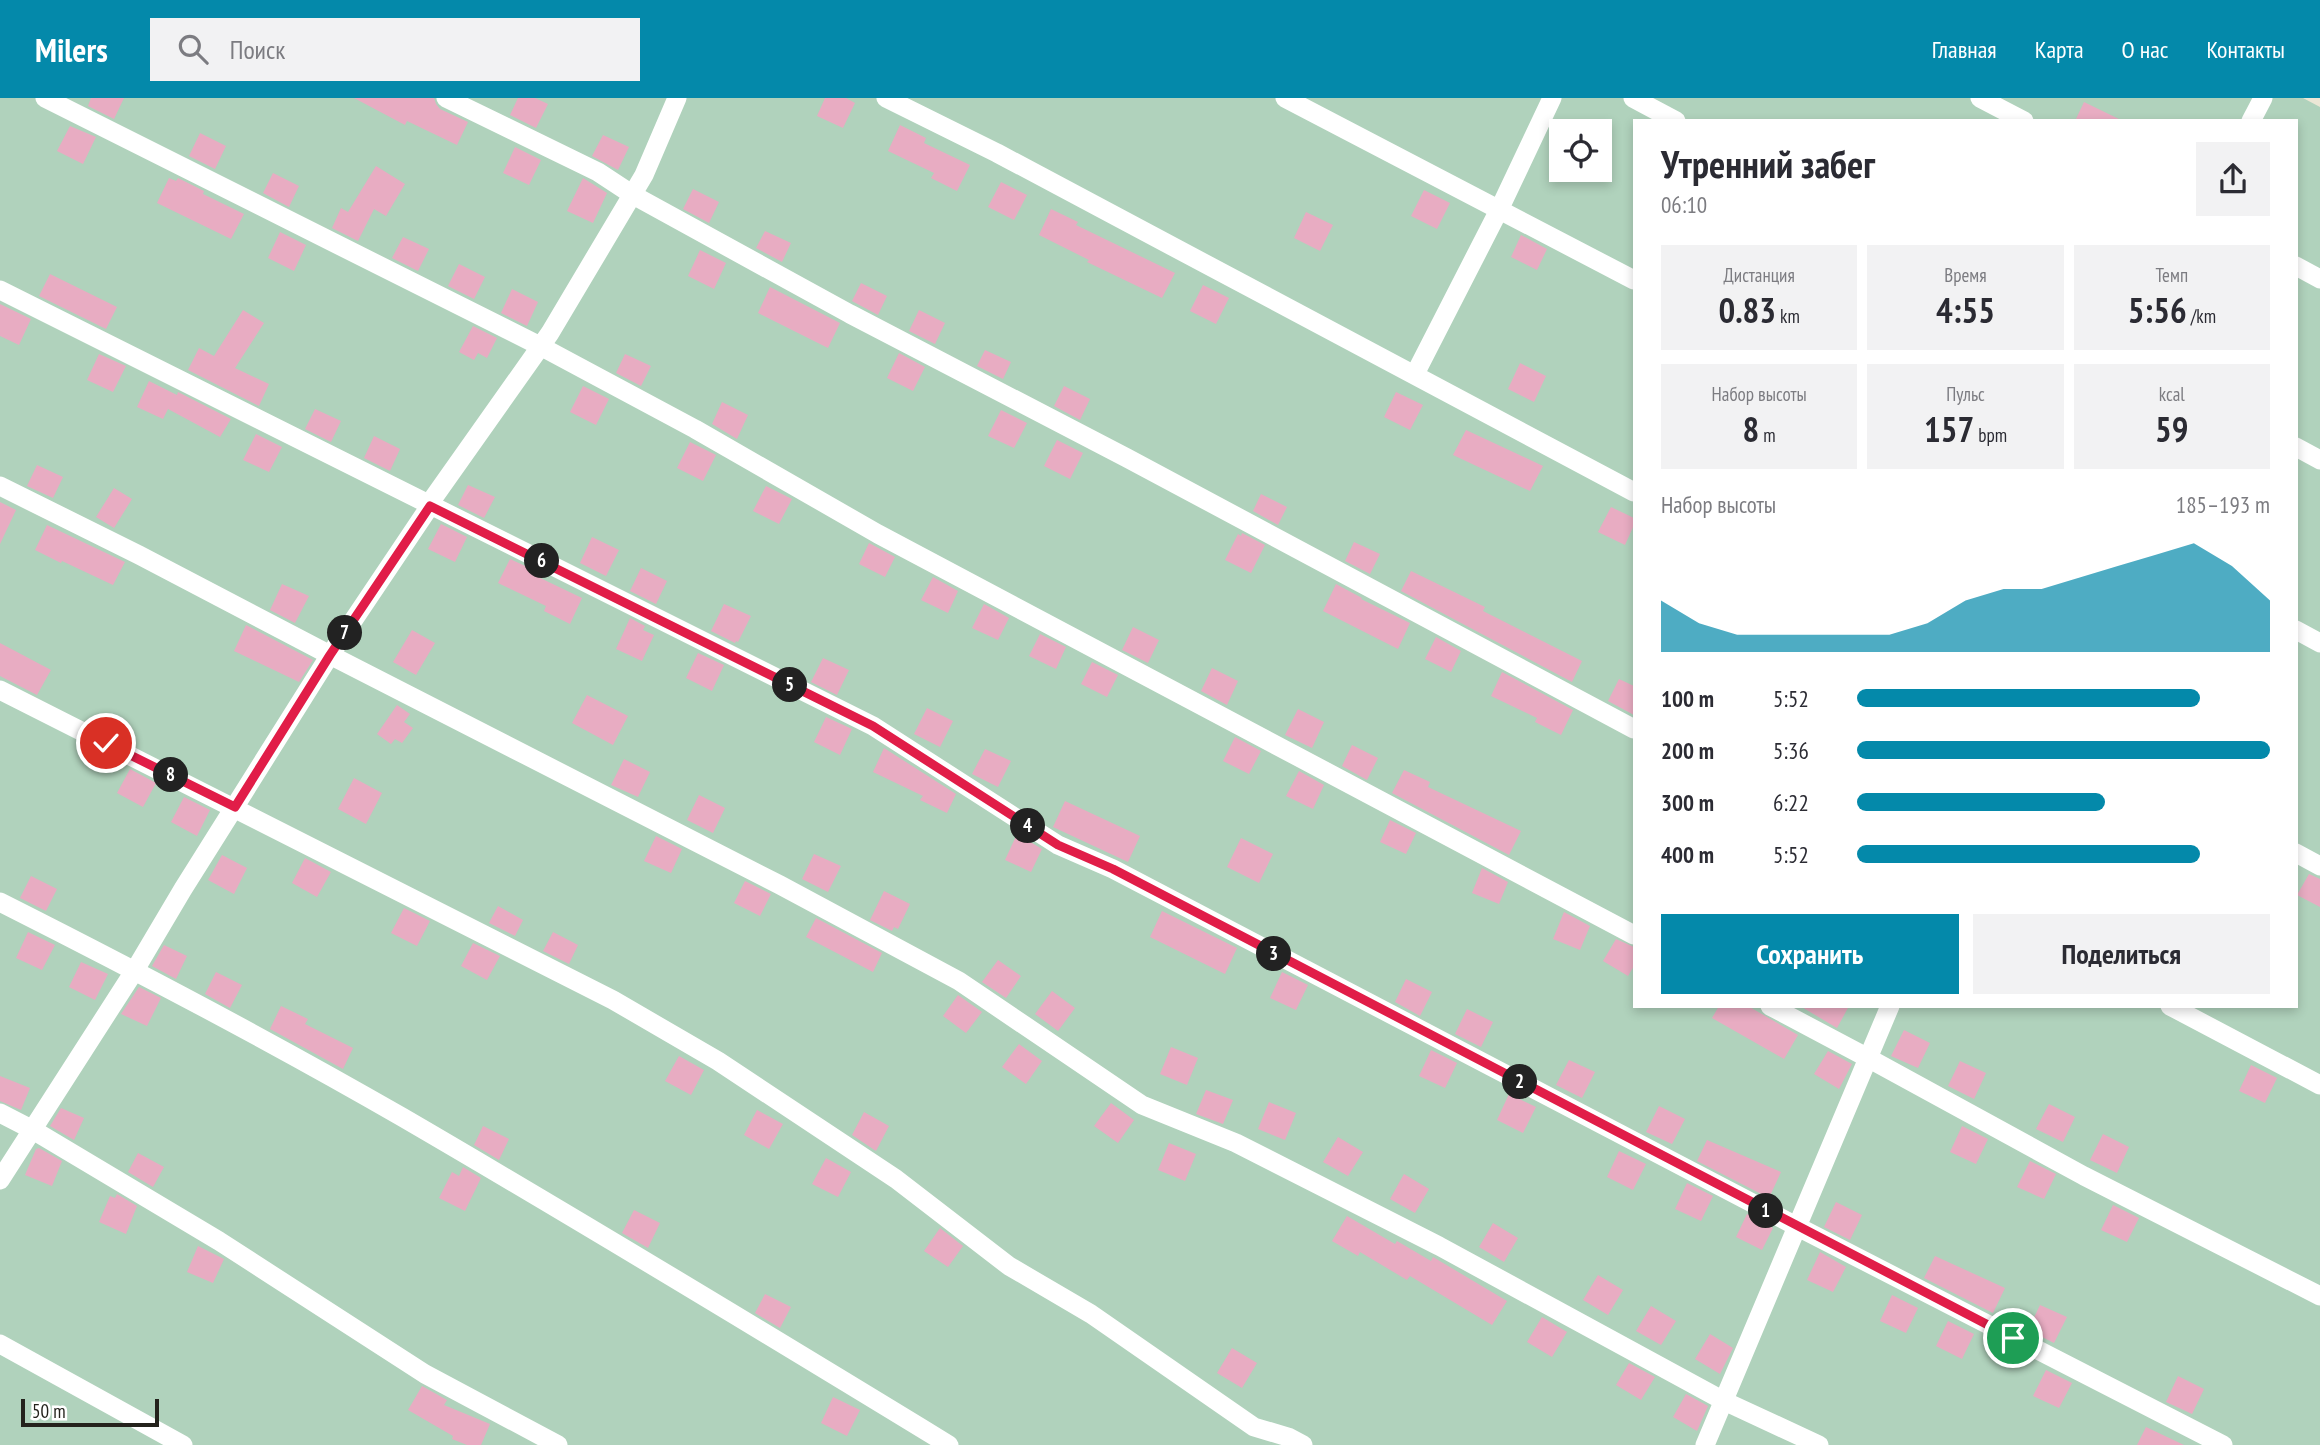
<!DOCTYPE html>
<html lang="ru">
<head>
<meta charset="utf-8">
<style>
	body { margin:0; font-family:"PT Sans Narrow",sans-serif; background:#f2f2f3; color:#2b2b33; height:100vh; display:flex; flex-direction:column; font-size:26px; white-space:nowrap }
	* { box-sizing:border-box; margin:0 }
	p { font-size:23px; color:#7c7c81 }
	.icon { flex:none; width:38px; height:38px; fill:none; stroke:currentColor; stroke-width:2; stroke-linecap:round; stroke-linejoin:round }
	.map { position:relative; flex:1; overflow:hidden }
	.side { position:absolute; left:1633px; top:21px; width:665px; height:889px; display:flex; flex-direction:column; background:#fff; border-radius:0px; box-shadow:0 4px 10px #0003 }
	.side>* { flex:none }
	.buttons { position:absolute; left:1549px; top:21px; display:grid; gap:14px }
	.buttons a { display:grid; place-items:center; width:63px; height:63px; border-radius:0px; background:#fff; box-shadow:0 4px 10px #0003; font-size:35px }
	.scale { position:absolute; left:21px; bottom:18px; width:138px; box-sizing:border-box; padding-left:7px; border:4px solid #24221c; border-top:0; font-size:19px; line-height:24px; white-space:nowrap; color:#24221c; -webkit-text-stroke:5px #fff; paint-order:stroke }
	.pin { position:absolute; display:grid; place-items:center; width:60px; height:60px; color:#fff; margin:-30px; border:4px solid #fff; border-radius:50%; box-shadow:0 2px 7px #0007 }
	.km { position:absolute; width:35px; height:35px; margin:-18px; border-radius:50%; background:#222; color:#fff; font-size:19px; line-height:35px; text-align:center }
	.round { display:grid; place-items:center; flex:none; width:74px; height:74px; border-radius:0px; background:#f2f2f3 }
	.overview { display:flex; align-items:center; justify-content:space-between; height:119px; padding:0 28px }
	h1 { font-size:38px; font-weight:700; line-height:52px }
	.metrics { display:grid; grid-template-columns:repeat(3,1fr); gap:10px; height:119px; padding:7px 28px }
	.metrics div { display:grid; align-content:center; border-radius:0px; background:#f2f2f3; text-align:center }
	.metrics b { font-size:35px; font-weight:700 }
	.metrics small { font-size:19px; font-weight:400 }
	.metrics p { font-size:19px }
	.chart { height:196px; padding:14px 28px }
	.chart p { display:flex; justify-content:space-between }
	.chart svg { width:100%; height:126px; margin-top:7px; fill:#0489aa; opacity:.7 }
	.button { display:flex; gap:14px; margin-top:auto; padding:14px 28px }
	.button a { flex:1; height:80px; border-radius:0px; background:#0489aa; color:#fff; font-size:28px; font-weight:700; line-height:80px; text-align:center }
	.button a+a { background:#f2f2f3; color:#2b2b33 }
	ul { padding:0 28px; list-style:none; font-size:23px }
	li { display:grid; grid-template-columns:112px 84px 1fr; align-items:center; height:52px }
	li i { height:18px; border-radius:9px; background:#0489aa }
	header { display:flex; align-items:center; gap:42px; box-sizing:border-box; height:98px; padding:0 35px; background:#0489aa; color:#fff }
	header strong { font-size:33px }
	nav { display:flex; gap:38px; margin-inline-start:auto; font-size:24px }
	.search { width:490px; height:63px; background:#f2f2f3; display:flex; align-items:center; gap:18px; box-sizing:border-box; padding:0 24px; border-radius:0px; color:#7c7c81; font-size:26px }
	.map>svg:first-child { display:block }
	.green { fill:#b0d2bc; fill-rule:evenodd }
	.building { fill:#e8acc2 }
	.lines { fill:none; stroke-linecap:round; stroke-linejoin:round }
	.minor { stroke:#fff; stroke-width:19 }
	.route-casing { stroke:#fff; stroke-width:14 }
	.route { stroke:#e11d48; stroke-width:9 }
</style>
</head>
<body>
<header>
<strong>Milers</strong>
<div class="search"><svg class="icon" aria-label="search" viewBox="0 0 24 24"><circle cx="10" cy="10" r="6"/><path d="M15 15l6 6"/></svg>Поиск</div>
<nav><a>Главная</a><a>Карта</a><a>О нас</a><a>Контакты</a></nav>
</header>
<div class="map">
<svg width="2320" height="1347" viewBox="0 0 2320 1347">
	<rect width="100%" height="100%" fill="#ece7d6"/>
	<path class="green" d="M0,0H2303L2320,9V1347H0ZM1634,23H2296V908H1634ZM1561,33H1600V72H1561Z"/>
	<g class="building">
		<path d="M91,0H124L114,21L88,8Z"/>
		<path d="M354,0H434L436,6L440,11L468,24L457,47L407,23L405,27Z"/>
		<path d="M518,0H535L548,6L536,30L510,17Z"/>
		<path d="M825,0H846L855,5L843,30L817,18Z"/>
		<path d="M2084,4L2123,23H2075Z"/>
		<path d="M900,27L926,40L924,45L970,67L957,93L931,80L934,75L888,53Z"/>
		<path d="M70,28L96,39L83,66L57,53Z"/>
		<path d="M200,35L226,48L215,71L189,58Z"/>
		<path d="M603,37L629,49L618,72L592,58Z"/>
		<path d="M515,49L541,62L529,87L503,75Z"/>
		<path d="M376,68L405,86L386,118L374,111L358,143L332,130L341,110L348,114Z"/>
		<path d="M273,75L299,88L289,109L263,95Z"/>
		<path d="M169,80L176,83L178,80L204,93L203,96L244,116L231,141L157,105Z"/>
		<path d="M583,80L607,95L593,125L567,113Z"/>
		<path d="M1001,84L1027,97L1014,122L988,109Z"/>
		<path d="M693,91L719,104L709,125L683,111Z"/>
		<path d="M1424,92L1450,105L1437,131L1411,118Z"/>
		<path d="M1051,111L1078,124L1076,127L1175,175L1162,200L1087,164L1089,162L1039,137Z"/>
		<path d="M1306,114L1333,127L1320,153L1294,140Z"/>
		<path d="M765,133L791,145L782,164L756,150Z"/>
		<path d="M280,134L306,147L294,173L268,160Z"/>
		<path d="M1521,137L1547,151L1537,172L1511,159Z"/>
		<path d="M403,139L429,151L418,173L392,160Z"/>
		<path d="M700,152L726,165L714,191L688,178Z"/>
		<path d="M459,166L485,179L474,201L448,188Z"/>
		<path d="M50,176L117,209L106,231L39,198Z"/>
		<path d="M861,185L887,198L878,217L852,203Z"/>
		<path d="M1203,187L1229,200L1216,226L1190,213Z"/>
		<path d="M770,189L840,225L828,250L758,215Z"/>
		<path d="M512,191L538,204L527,228L501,215Z"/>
		<path d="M0,206L31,221L19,247L0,238Z"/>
		<path d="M243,212L264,225L235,270L269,286L259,308L188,272L199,250L214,258Z"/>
		<path d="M919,212L945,225L935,246L909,233Z"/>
		<path d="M473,228L497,240L487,260L478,255L474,262L459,254Z"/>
		<path d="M985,252L1011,264L1003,281L977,268Z"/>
		<path d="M899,255L925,269L913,293L887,280Z"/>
		<path d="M99,256L126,268L113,294L87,282Z"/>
		<path d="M625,256L651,268L641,288L616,275Z"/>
		<path d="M1520,265L1546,278L1534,304L1508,291Z"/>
		<path d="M149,283L177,297L178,294L231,321L220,339L168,311L163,321L137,309Z"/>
		<path d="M583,288L609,301L596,327L570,314Z"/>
		<path d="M1064,288L1090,301L1080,322L1054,308Z"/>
		<path d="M1396,294L1423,307L1410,332L1384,319Z"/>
		<path d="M722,304L748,317L737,341L712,326Z"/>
		<path d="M315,311L341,323L331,344L305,331Z"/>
		<path d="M1001,312L1027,325L1014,350L988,338Z"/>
		<path d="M1466,332L1543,368L1530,393L1453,357Z"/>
		<path d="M256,336L282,349L269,374L243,362Z"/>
		<path d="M374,338L400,351L390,373L364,360Z"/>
		<path d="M1057,342L1083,355L1070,381L1044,368Z"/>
		<path d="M690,344L716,357L703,383L677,370Z"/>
		<path d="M37,367L63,379L53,400L27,388Z"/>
		<path d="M468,387L495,399L484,420L458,407Z"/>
		<path d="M766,388L792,401L779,426L753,413Z"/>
		<path d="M114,390L132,401L114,430L96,419Z"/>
		<path d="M1261,396L1287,409L1278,427L1253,413Z"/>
		<path d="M0,404L16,412L0,446Z"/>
		<path d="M1611,409L1634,420V427L1625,447L1598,434Z"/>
		<path d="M441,426L467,439L455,464L428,451Z"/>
		<path d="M47,427L125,464L113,487L62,463L61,465L35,452Z"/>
		<path d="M1242,435L1265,447L1251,475L1225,462L1238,436L1241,438Z"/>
		<path d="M592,439L619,452L606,478L580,465Z"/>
		<path d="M1354,444L1380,456L1370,476L1345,463Z"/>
		<path d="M869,445L895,459L885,479L859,466Z"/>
		<path d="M510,461L536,473L534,477L582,500L570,526L544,513L546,508L498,485Z"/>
		<path d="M641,470L667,483L656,506L630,493Z"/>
		<path d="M1411,473L1485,509L1483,513L1582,563L1572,584L1401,493Z"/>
		<path d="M933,479L958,493L948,515L921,502Z"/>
		<path d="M282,486L309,498L295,525L270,512Z"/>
		<path d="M1336,486L1362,500L1361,501L1410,525L1398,551L1323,513Z"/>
		<path d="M724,506L751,518L738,544L736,543L735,545L711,533Z"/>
		<path d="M984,506L1009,520L998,542L972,530Z"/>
		<path d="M630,520L645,528L643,532L654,537L642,563L616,551Z"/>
		<path d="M246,527L313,562L299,584L234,553Z"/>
		<path d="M1133,529L1159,542L1148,565L1122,552Z"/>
		<path d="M412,532L435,545L416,577L393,564Z"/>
		<path d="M1040,536L1066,549L1056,571L1029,558Z"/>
		<path d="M1436,539L1461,553L1451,574L1425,561Z"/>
		<path d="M0,545L51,572L37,597L0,578Z"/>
		<path d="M698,555L724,567L712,593L686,580Z"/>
		<path d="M823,560L849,572L837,597L811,584Z"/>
		<path d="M1092,564L1118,577L1107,599L1081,586Z"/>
		<path d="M1212,570L1238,583L1227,607L1201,593Z"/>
		<path d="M1502,574L1573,612L1561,637L1535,624L1537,620L1491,598Z"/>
		<path d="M1619,581L1634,588V617L1608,603Z"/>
		<path d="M587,597L628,618L613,647L572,625Z"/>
		<path d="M397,607L410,616L404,624L413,630L402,645L395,641L391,646L377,636Z"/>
		<path d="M927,610L953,623L940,649L914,636Z"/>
		<path d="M1298,611L1324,624L1312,650L1285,637Z"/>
		<path d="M826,619L852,631L840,657L814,644Z"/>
		<path d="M1235,639L1261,653L1249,676L1223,663Z"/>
		<path d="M1352,647L1378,660L1367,682L1342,668Z"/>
		<path d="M884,650L956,696L947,715L920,702L923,698L873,674Z"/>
		<path d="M985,651L1011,663L998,689L972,676Z"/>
		<path d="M624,661L650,674L638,699L611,687Z"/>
		<path d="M130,671L156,685L143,709L117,695Z"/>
		<path d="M1404,672L1430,684L1428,689L1521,733L1509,757L1392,695Z"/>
		<path d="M1299,673L1324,687L1313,711L1286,698Z"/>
		<path d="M354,680L382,695L366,726L338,711Z"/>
		<path d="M699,697L725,710L713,735L687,722Z"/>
		<path d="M184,699L210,712L197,738L171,724Z"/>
		<path d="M1065,703L1140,738L1128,764L1053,729Z"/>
		<path d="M1390,722L1416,735L1406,756L1380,744Z"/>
		<path d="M1017,736L1042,751L1031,774L1005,762Z"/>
		<path d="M656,738L682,751L671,775L644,763Z"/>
		<path d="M1241,740L1273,756L1259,785L1227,769Z"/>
		<path d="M814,756L841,768L828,794L802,781Z"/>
		<path d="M222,757L247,770L234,796L208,782Z"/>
		<path d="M305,760L331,774L317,799L292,785Z"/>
		<path d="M1482,770L1508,784L1499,806L1472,795Z"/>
		<path d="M2309,776L2320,781V809L2297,797Z"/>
		<path d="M31,778L57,791L46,813L20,800Z"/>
		<path d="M745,783L771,796L760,818L734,805Z"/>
		<path d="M884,793L910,806L898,831L894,829L892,833L870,822Z"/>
		<path d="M498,808L523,822L515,838L489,825Z"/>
		<path d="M404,810L430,823L417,848L391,835Z"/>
		<path d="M1162,813L1237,850L1225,876L1150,839Z"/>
		<path d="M1564,814L1590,828L1580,852L1553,841Z"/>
		<path d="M816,820L882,855L873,874L806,839Z"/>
		<path d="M28,834L55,847L42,872L16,860Z"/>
		<path d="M553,834L578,847L569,866L543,853Z"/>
		<path d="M1616,841L1634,849V868L1628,878L1603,863Z"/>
		<path d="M473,845L500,858L487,882L461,868Z"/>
		<path d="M164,847L187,858L176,881L152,868Z"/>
		<path d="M998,862L1021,878L1006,900L982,884Z"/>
		<path d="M81,864L108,876L95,902L69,889Z"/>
		<path d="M216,874L242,887L230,910L205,896Z"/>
		<path d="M1282,874L1308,887L1296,912L1270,900Z"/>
		<path d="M1406,881L1432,894L1420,918L1395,904Z"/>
		<path d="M139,889L161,900L147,928L121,916Z"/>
		<path d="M1052,893L1075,910L1058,933L1035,916Z"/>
		<path d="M958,897L982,914L966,935L943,918Z"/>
		<path d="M281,908L308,921L305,926L353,950L343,971L270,931Z"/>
		<path d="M1719,908H1748L1798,937L1784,961L1712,920Z"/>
		<path d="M1800,908H1849L1837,930Z"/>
		<path d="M1467,911L1493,924L1481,949L1455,936Z"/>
		<path d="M1904,932L1930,945L1918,970L1891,958Z"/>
		<path d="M1019,946L1042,963L1026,986L1002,969Z"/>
		<path d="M1171,949L1198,960L1187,987L1160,976Z"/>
		<path d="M1431,952L1457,965L1445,990L1419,978Z"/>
		<path d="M1828,953L1852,966L1839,991L1814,976Z"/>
		<path d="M679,958L704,972L691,997L665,983Z"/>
		<path d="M1569,962L1595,974L1582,1000L1556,987Z"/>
		<path d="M1960,963L1986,975L1974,1001L1948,988Z"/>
		<path d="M2251,967L2277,980L2265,1005L2239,993Z"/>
		<path d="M0,978L30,990L21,1012L0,1003Z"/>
		<path d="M1206,992L1233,1002L1223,1026L1196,1016Z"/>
		<path d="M1509,996L1536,1009L1523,1035L1497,1022Z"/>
		<path d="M1269,1004L1296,1015L1285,1042L1258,1031Z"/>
		<path d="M1111,1005L1134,1022L1118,1045L1094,1028Z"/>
		<path d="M2049,1006L2075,1019L2063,1044L2036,1031Z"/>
		<path d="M1659,1008L1685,1021L1672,1046L1646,1034Z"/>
		<path d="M61,1010L84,1020L74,1042L50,1028Z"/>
		<path d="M757,1012L783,1026L769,1051L744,1037Z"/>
		<path d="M864,1014L889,1028L876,1053L852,1037Z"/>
		<path d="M483,1028L509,1041L499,1062L474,1047Z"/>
		<path d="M1962,1028L1988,1041L1976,1066L1950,1054Z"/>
		<path d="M2103,1036L2129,1049L2117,1075L2090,1062Z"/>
		<path d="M1338,1039L1363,1054L1348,1078L1323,1064Z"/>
		<path d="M1707,1042L1781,1074L1769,1100L1697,1063Z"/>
		<path d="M1169,1045L1196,1056L1185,1083L1158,1072Z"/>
		<path d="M39,1050L62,1063L52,1088L25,1077L36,1051Z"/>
		<path d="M1619,1053L1646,1066L1633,1092L1607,1079Z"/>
		<path d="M138,1055L164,1069L153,1089L128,1074Z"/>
		<path d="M826,1060L851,1074L838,1099L812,1086Z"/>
		<path d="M2030,1063L2056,1076L2044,1101L2017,1089Z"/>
		<path d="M463,1069L481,1080L465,1113L439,1100L452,1074L459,1078Z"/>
		<path d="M1404,1076L1429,1091L1415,1115L1390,1101Z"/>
		<path d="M1687,1085L1713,1098L1701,1123L1675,1111Z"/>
		<path d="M117,1096L137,1108L126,1136L99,1124L110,1098L115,1100Z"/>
		<path d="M1836,1104L1862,1117L1850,1142L1824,1129Z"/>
		<path d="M2113,1107L2139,1120L2127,1144L2101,1132Z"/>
		<path d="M634,1112L660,1125L648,1150L622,1135Z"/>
		<path d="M1747,1116L1773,1130L1762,1152L1736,1139Z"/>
		<path d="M1347,1118L1395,1146L1397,1143L1431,1163L1433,1159L1507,1203L1492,1227L1410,1178L1407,1182L1360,1154L1358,1158L1332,1143Z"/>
		<path d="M1493,1125L1518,1140L1504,1164L1479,1149Z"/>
		<path d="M940,1130L963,1148L948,1169L924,1153Z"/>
		<path d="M198,1148L224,1161L213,1185L187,1174Z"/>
		<path d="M1820,1154L1846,1169L1833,1194L1807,1182Z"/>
		<path d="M1935,1158L2005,1190L1993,1215L1924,1180Z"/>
		<path d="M1598,1177L1623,1192L1608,1217L1583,1202Z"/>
		<path d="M765,1196L791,1209L780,1230L755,1215Z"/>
		<path d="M1892,1197L1918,1210L1906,1235L1880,1223Z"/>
		<path d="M2040,1207L2067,1219L2054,1245L2028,1232Z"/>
		<path d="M1651,1208L1676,1223L1661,1247L1636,1233Z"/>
		<path d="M1542,1219L1567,1234L1552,1259L1527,1244Z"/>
		<path d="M1948,1223L1974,1236L1962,1261L1936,1248Z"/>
		<path d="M1710,1236L1733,1250L1720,1276L1695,1261Z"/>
		<path d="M1232,1250L1257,1265L1242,1290L1217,1275Z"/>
		<path d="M1629,1265L1655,1279L1641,1302L1616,1287Z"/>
		<path d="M2046,1272L2072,1285L2059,1310L2033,1298Z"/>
		<path d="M2178,1278L2204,1291L2192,1316L2166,1304Z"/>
		<path d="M422,1288L447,1302L444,1307L490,1326L481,1347H467L452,1341L453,1338L408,1312Z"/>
		<path d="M1686,1296L1708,1308L1697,1333L1673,1319Z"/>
		<path d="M833,1299L860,1312L847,1338L821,1325Z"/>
		<path d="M2146,1329L2184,1347H2137Z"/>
	</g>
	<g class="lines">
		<g class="minor">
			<path d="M45,0L540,248L695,331L878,436L1634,837"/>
			<path d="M446,0L598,74L633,97L850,216L1127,360L1634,631"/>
			<path d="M886,0L997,55L1634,394"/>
			<path d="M1285,0L1634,182"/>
			<path d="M1633,0L1676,23"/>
			<path d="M1980,0L2024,23"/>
			<path d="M2251,23L2263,0"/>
			<path d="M2296,168L2320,181"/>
			<path d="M0,192L873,628L1058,747L1113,771L1798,1129L2223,1347"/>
			<path d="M1415,276L1499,112L1552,0"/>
			<path d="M2296,349L2320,362"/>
			<path d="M0,388L139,457L330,557L780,787L959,883L1142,1007L1236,1045L1439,1148L1724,1303L1819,1347"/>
			<path d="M2296,532L2320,545"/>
			<path d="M0,592L613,902L718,963L896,1081L1009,1168L1091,1216L1254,1329L1288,1339L1303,1347"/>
			<path d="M2296,755L2320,768"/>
			<path d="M0,804C135,872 270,943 402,1019C586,1126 767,1236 949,1347"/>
			<path d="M1770,908L1868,960L2084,1078L2320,1198"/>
			<path d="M2170,908L2320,987"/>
			<path d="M0,1015L33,1032L219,1143L425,1276L558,1347"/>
			<path d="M0,1082L135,872L183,791L330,557L430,408L434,399L550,235L644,77L677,0"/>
			<path d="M0,1246L183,1347"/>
			<path d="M1705,1347L1890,908"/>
		</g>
	</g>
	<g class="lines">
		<defs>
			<path id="route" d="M106,645L235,709L330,557L430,408L873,628L1058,747L1113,771L2013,1240"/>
		</defs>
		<use href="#route" class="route-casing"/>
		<use href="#route" class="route"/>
	</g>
</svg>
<div class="buttons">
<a><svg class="icon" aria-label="locate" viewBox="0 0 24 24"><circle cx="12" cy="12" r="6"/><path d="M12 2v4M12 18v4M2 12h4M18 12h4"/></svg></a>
</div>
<div class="scale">50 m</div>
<div class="pin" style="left:2013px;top:1240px;background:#1e9e55"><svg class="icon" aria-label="arrive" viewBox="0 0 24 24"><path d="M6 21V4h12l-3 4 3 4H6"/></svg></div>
<div class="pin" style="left:106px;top:645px;background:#d93025"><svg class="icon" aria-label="check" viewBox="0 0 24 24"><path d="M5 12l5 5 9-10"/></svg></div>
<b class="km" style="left:1766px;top:1113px">1</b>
<b class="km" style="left:1520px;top:984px">2</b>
<b class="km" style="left:1274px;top:856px">3</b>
<b class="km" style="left:1028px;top:728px">4</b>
<b class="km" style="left:790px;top:587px">5</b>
<b class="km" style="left:542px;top:463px">6</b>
<b class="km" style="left:345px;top:535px">7</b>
<b class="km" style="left:171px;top:677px">8</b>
<section class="side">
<div class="overview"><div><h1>Утренний забег</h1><p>06:10</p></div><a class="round"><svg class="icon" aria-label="share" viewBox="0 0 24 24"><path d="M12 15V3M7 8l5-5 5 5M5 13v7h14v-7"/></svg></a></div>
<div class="metrics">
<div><p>Дистанция</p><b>0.83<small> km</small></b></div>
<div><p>Время</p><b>4:55</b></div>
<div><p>Темп</p><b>5:56<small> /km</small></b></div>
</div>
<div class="metrics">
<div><p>Набор высоты</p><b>8<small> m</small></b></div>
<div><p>Пульс</p><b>157<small> bpm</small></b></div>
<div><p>kcal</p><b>59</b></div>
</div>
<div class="chart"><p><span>Набор высоты</span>185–193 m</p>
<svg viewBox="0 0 160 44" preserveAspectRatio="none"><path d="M0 44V26L10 34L20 38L30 38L40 38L50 38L60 38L70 34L80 26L90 22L100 22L110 18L120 14L130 10L140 6L150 14L160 26V44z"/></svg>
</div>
<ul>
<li><b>100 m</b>5:52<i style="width:83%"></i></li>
<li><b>200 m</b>5:36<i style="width:100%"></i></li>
<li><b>300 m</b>6:22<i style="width:60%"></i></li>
<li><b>400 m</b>5:52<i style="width:83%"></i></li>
</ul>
<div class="button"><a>Сохранить</a><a>Поделиться</a></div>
</section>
</div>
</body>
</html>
